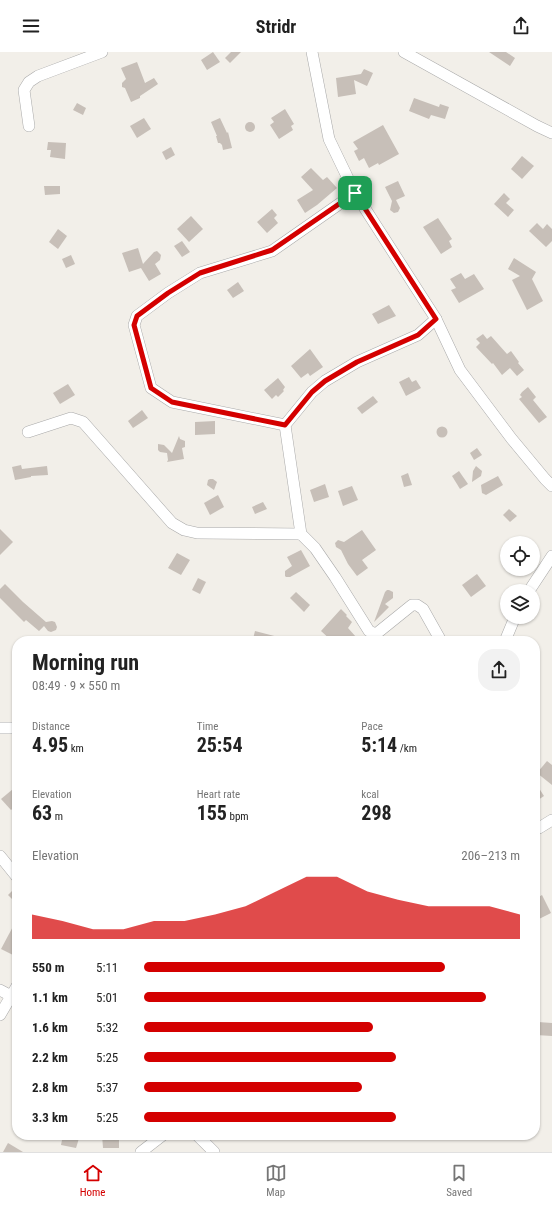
<!DOCTYPE html>
<html lang="en">
<head>
<meta charset="utf-8">
<style>
	body { margin:0; font-family:"Roboto Condensed",sans-serif; background:#f2f2f2; color:#222; height:100vh; display:flex; flex-direction:column; font-size:15px; white-space:nowrap }
	* { box-sizing:border-box; margin:0 }
	p { font-size:13px; color:#767676 }
	.icon { flex:none; width:22px; height:22px; fill:none; stroke:currentColor; stroke-width:2; stroke-linecap:round; stroke-linejoin:round }
	.map { position:relative; flex:1; overflow:hidden }
	.side { position:absolute; left:12px; top:584px; width:528px; height:504px; display:flex; flex-direction:column; background:#fff; border-radius:16px; box-shadow:0 1px 3px #0004 }
	.side>* { flex:none }
	.fabs { position:absolute; left:500px; top:484px; display:grid; gap:8px }
	.fabs a { display:grid; place-items:center; width:40px; height:40px; border-radius:50%; background:#fff; box-shadow:0 1px 3px #0004; font-size:20px }
	.pin { position:absolute; display:grid; place-items:center; width:34px; height:34px; color:#fff; margin:-17px; border-radius:8px; box-shadow:0 2px 6px #0006 }
	.round { display:grid; place-items:center; flex:none; width:42px; height:42px; border-radius:16px; background:#f2f2f2 }
	.summary { display:flex; align-items:center; justify-content:space-between; height:68px; padding:0 20px }
	h1 { font-size:22px; font-weight:700; line-height:30px }
	.stats { display:grid; grid-template-columns:repeat(3,1fr); gap:6px; height:68px; padding:4px 20px }
	.stats div { display:grid; align-content:center }
	.stats b { font-size:20px; font-weight:700 }
	.stats small { font-size:11px; font-weight:400 }
	.stats p { font-size:11px }
	.chart { height:112px; padding:8px 20px }
	.chart p { display:flex; justify-content:space-between }
	.chart svg { width:100%; height:72px; margin-top:4px; fill:#d40000; opacity:.7 }
	ul { padding:0 20px; list-style:none; font-size:13px }
	li { display:grid; grid-template-columns:64px 48px 1fr; align-items:center; height:30px }
	li i { height:10px; border-radius:5px; background:#d40000 }
	header { display:flex; justify-content:space-between; align-items:center; height:52px; padding:0 20px; background:#fff; font-size:18px; font-weight:700 }
	.tabs { display:flex; justify-content:space-around; align-items:center; height:56px; border-top:1px solid #e0e0e0; background:#fff; font-size:11px; color:#767676 }
	.tabs a { display:grid; justify-items:center; gap:2px }
	.tabs .active { color:#d40000 }
	.map>svg:first-child { display:block }
	.building { fill:#c7bfb8 }
	.lines { fill:none; stroke-linecap:round; stroke-linejoin:round }
	.street-casing { stroke:#a9a9a9; stroke-width:12 }
	.street { stroke:#fff; stroke-width:11 }
	.route-casing { stroke:#fff; stroke-width:8 }
	.route { stroke:#d40000; stroke-width:5 }
</style>
</head>
<body>
<header><svg class="icon" aria-label="menu" viewBox="0 0 24 24"><path d="M4 6h16M4 12h16M4 18h16"/></svg>Stridr<svg class="icon" aria-label="share" viewBox="0 0 24 24"><path d="M12 15V3M7 8l5-5 5 5M5 13v7h14v-7"/></svg></header>
<div class="map">
<svg width="552" height="1100" viewBox="0 0 552 1100">
	<rect width="100%" height="100%" fill="#f2efe9"/>
	<g class="building">
		<path d="M213,0L220,10L207,18L201,8Z"/>
		<path d="M231,0H241L230,11L225,6Z"/>
		<path d="M489,0H506L515,6L510,14Z"/>
		<path d="M137,10L145,31L154,26L158,32L140,44V46L131,50L125,36L122,35V31L126,27L121,16Z"/>
		<path d="M364,17L373,21L367,34L354,28L356,42L338,45L336,26L361,22Z"/>
		<path d="M414,46L439,55L440,52L449,55L445,67L431,63L429,67L409,59Z"/>
		<path d="M77,51L86,56L83,63L73,58Z"/>
		<path d="M285,57L294,72L291,74L293,78L279,87L270,73L274,70L271,66Z"/>
		<path d="M144,66L151,77L137,86L130,74Z"/>
		<path d="M220,66L227,81L228,80L232,96L223,98L222,93L220,91H218L216,84H217L211,70Z"/>
		<circle cx="250" cy="75" r="5"/>
		<path d="M383,73L399,102L379,113L378,111L369,116L364,106L359,109L354,99L358,97L353,90Z"/>
		<path d="M48,90L66,91L65,107L50,105L51,98H47Z"/>
		<path d="M171,95L175,103L166,108L162,100Z"/>
		<path d="M522,104L534,114L522,127L511,117Z"/>
		<path d="M311,116L323,128L327,125L337,136L317,153L305,161L297,148L313,138L301,125Z"/>
		<path d="M398,129L405,144L396,148L400,156L398,160L394,161L390,158L392,149L385,135Z"/>
		<path d="M44,134H60V142L45,143Z"/>
		<path d="M504,141L510,147L506,151L514,158L508,165L494,152Z"/>
		<path d="M272,157L277,163L274,166L278,171L267,181L257,170Z"/>
		<path d="M191,164L203,177L189,190L177,177Z"/>
		<path d="M438,166L452,187L449,189L452,195L441,202L423,175Z"/>
		<path d="M537,171L543,177L547,172L552,177V189L546,195L529,179Z"/>
		<path d="M58,177L67,184L58,197L49,190Z"/>
		<path d="M182,189L190,200L182,205L174,194Z"/>
		<path d="M138,196L143,212L154,200L157,199L161,203L160,208L155,212L161,222L149,229L141,216L129,220L122,201Z"/>
		<path d="M71,203L75,212L66,216L62,207Z"/>
		<path d="M514,206L536,220L532,227L543,249L527,258L512,228L520,224L508,217Z"/>
		<path d="M461,221L465,227L474,222L484,237L459,251L451,238L456,236L450,227Z"/>
		<path d="M238,230L244,239L233,246L227,238Z"/>
		<path d="M389,253L396,264L378,272L372,262Z"/>
		<path d="M483,282L487,287L491,284L507,302L511,299L519,310L518,311L524,318L517,324L510,316L502,323L493,311L492,312L476,295L480,291L476,287Z"/>
		<path d="M310,297L323,315L310,324L308,321L301,326L291,314Z"/>
		<path d="M409,325L412,330L416,328L421,336L406,344L399,330Z"/>
		<path d="M278,326L285,335L283,338L284,339L278,345L276,343L272,347L264,338Z"/>
		<path d="M68,332L75,343L60,352L53,341Z"/>
		<path d="M528,335L536,345L533,348L547,365L539,371L519,347L522,345L520,343L522,340Z"/>
		<path d="M373,344L378,350L362,362L357,356Z"/>
		<path d="M142,358L148,366L133,376L128,369Z"/>
		<path d="M215,369V382L195,383V370Z"/>
		<circle cx="442" cy="380" r="5.5"/>
		<path d="M179,384L180,387L185,389V395L182,396L184,407L167,410L168,408L167,401L160,400L158,398V392L164,393L172,401Z"/>
		<path d="M477,396L482,403L474,408L470,401Z"/>
		<path d="M21,413L22,417L47,414L48,423L31,424V425L15,428L12,415Z"/>
		<path d="M476,414L482,419L481,424L472,430L473,419Z"/>
		<path d="M459,419L468,432L460,437L452,424Z"/>
		<path d="M408,421L412,433L404,435L401,424Z"/>
		<path d="M498,424L503,433L486,443L482,441L481,433Z"/>
		<path d="M210,427H213L217,430L214,438L207,433L208,428Z"/>
		<path d="M325,432L329,445L314,450L310,438Z"/>
		<path d="M352,434L358,448L343,454L338,439Z"/>
		<path d="M218,443L224,455L210,463L204,451Z"/>
		<path d="M263,450L267,457L255,462L252,455Z"/>
		<path d="M509,457L517,464L510,470L503,463Z"/>
		<path d="M0,477L13,490L0,503Z"/>
		<path d="M362,478L376,498L362,508L368,516L357,524L348,512L341,498L336,495L335,491L338,488L344,490Z"/>
		<path d="M301,498L310,514L290,525H286L285,524V519L292,514L287,505Z"/>
		<path d="M177,501L190,508L181,523L168,516Z"/>
		<path d="M477,522L486,534L471,545L462,533Z"/>
		<path d="M198,526L206,530L200,542L192,538Z"/>
		<path d="M5,532L23,550L46,570L52,569L55,570L57,575L56,578L51,580L48,579L44,574L39,579L26,568L24,570L0,546V537Z"/>
		<path d="M387,538H389L393,540V546L385,552L389,555L374,570L385,540Z"/>
		<path d="M296,540L310,553L304,560L290,546Z"/>
		<path d="M341,557L347,563L346,564L352,570L348,576L356,585L352,589H346L341,584L337,589H332L321,579Z"/>
		<path d="M255,579L282,586V589H260L253,587Z"/>
		<path d="M547,709L552,713V733L537,721Z"/>
		<path d="M535,730L544,744L538,748L535,744Z"/>
		<path d="M13,737L17,741V753L11,758L1,747Z"/>
		<path d="M17,834V852L8,843Z"/>
		<path d="M542,843L551,861L539,867L535,860V847Z"/>
		<path d="M17,867V905L1,897Z"/>
		<path d="M538,970L552,971V984L536,983Z"/>
		<path d="M63,1083H80L76,1096L61,1093Z"/>
		<path d="M102,1083H119V1096H103Z"/>
		<path d="M8,1091L23,1100H3Z"/>
	</g>
	<g class="lines">
		<defs>
			<g id="street">
				<path d="M312,0L329,87L355,141L436,267L460,318L511,386L545,427L552,434"/>
				<path d="M404,0L537,74L552,81"/>
				<path d="M29,74L24,38L29,30L38,24L102,0"/>
				<path d="M436,267L418,283L357,310L325,329L312,340L285,373L301,482L315,496L335,525L369,579L376,582L412,553H417L423,557L441,589"/>
				<path d="M285,373L172,350L151,336L134,273L137,264L168,241L200,221L272,199L355,141"/>
				<path d="M28,380L71,366L83,370L172,471L184,478L197,481L301,482"/>
				<path d="M529,539L552,504"/>
				<path d="M505,589L515,565"/>
				<path d="M0,676H17"/>
				<path d="M535,776H539L552,768"/>
				<path d="M0,804L17,825"/>
				<path d="M0,938L17,947"/>
				<path d="M0,963L17,934"/>
				<path d="M197,1083L214,1100"/>
				<path d="M141,1100L163,1083"/>
			</g>
		</defs>
		<use href="#street" class="street-casing"/>
		<use href="#street" class="street"/>
	</g>
	<g class="lines">
		<defs>
			<path id="route" d="M355,141L436,267L418,283L357,310L325,329L312,340L285,373L172,350L151,336L134,273L137,264L168,241L200,221L272,198Z"/>
		</defs>
		<use href="#route" class="route-casing"/>
		<use href="#route" class="route"/>
	</g>
</svg>
<div class="fabs">
<a><svg class="icon" aria-label="locate" viewBox="0 0 24 24"><circle cx="12" cy="12" r="6"/><path d="M12 2v4M12 18v4M2 12h4M18 12h4"/></svg></a>
<a><svg class="icon" aria-label="layers" viewBox="0 0 24 24"><path d="M12 4l9 5-9 5-9-5zM3 14l9 5 9-5"/></svg></a>
</div>
<div class="pin" style="left:355px;top:141px;background:#1e9e55"><svg class="icon" aria-label="arrive" viewBox="0 0 24 24"><path d="M6 21V4h12l-3 4 3 4H6"/></svg></div>
<section class="side">
<div class="summary"><div><h1>Morning run</h1><p>08:49 · 9 × 550 m</p></div><a class="round"><svg class="icon" aria-label="share" viewBox="0 0 24 24"><path d="M12 15V3M7 8l5-5 5 5M5 13v7h14v-7"/></svg></a></div>
<div class="stats">
<div><p>Distance</p><b>4.95<small> km</small></b></div>
<div><p>Time</p><b>25:54</b></div>
<div><p>Pace</p><b>5:14<small> /km</small></b></div>
</div>
<div class="stats">
<div><p>Elevation</p><b>63<small> m</small></b></div>
<div><p>Heart rate</p><b>155<small> bpm</small></b></div>
<div><p>kcal</p><b>298</b></div>
</div>
<div class="chart"><p><span>Elevation</span>206–213 m</p>
<svg viewBox="0 0 160 44" preserveAspectRatio="none"><path d="M0 44V29L10 33L20 38L30 38L40 33L50 33L60 29L70 24L80 15L90 6L100 6L110 15L120 20L130 24L140 24L150 24L160 29V44z"/></svg>
</div>
<ul>
<li><b>550 m</b>5:11<i style="width:80%"></i></li>
<li><b>1.1 km</b>5:01<i style="width:91%"></i></li>
<li><b>1.6 km</b>5:32<i style="width:61%"></i></li>
<li><b>2.2 km</b>5:25<i style="width:67%"></i></li>
<li><b>2.8 km</b>5:37<i style="width:58%"></i></li>
<li><b>3.3 km</b>5:25<i style="width:67%"></i></li>
</ul>
</section>
</div>
<nav class="tabs">
<a class="active"><svg class="icon" aria-label="home" viewBox="0 0 24 24"><path d="M3 11l9-7 9 7M6 9v11h12V9"/></svg>Home</a>
<a><svg class="icon" aria-label="map" viewBox="0 0 24 24"><path d="M3 6l6-2 6 2 6-2v14l-6 2-6-2-6 2zM9 4v14M15 6v14"/></svg>Map</a>
<a><svg class="icon" aria-label="saved" viewBox="0 0 24 24"><path d="M7 4h10v16l-5-4-5 4z"/></svg>Saved</a>
</nav>
</body>
</html>
